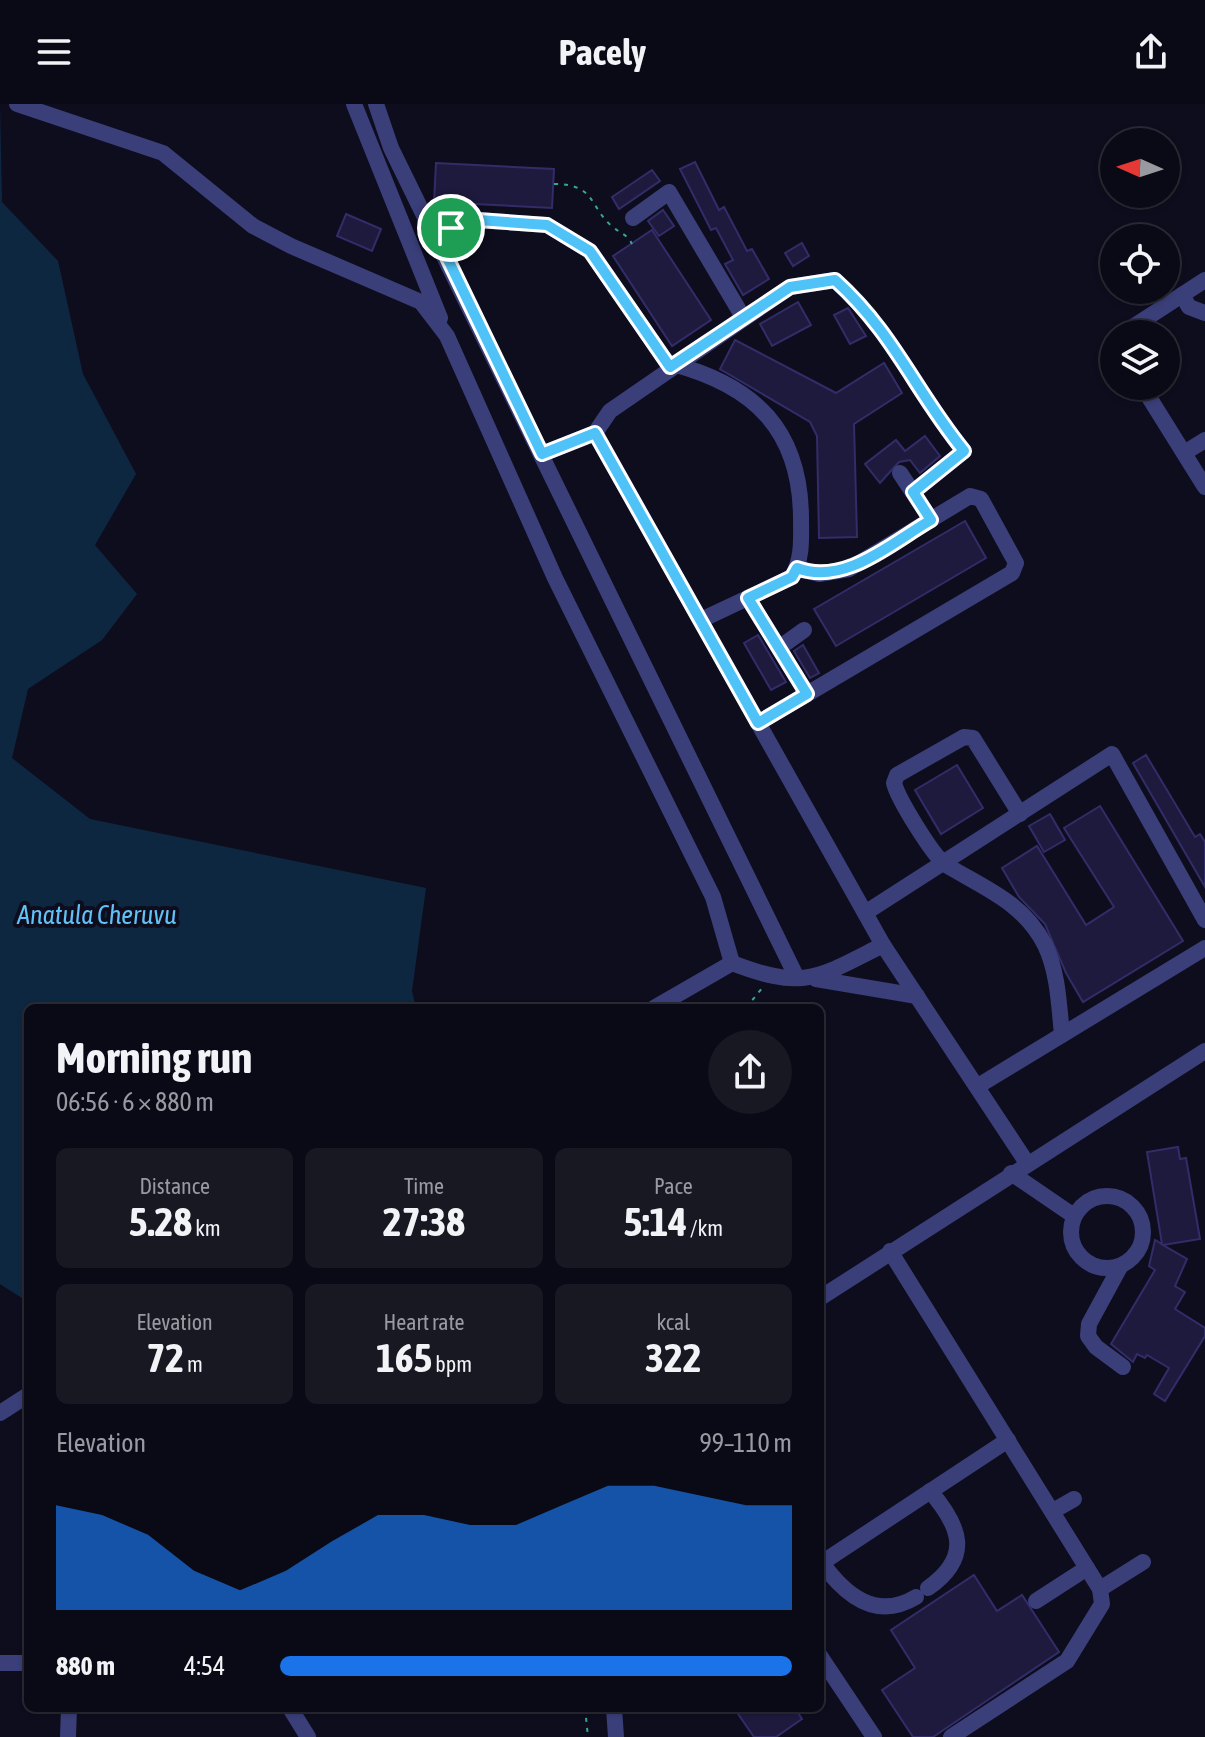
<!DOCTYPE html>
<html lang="en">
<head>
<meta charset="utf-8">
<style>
	body { margin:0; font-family:"Asap Condensed",sans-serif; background:#181823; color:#f1f3f6; height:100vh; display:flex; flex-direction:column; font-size:30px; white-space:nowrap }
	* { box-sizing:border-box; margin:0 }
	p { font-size:26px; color:#999aa1 }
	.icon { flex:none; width:44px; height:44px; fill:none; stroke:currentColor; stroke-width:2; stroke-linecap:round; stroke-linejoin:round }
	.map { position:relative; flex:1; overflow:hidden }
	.panel { position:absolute; left:24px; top:900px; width:800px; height:708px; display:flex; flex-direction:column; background:#0a0a16; border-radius:12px; box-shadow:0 2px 6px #0004,0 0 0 2px #2a2b35 }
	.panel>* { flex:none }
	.needle { width:52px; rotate:273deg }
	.controls { position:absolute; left:1100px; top:24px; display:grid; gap:16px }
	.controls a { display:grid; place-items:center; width:80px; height:80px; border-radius:50%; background:#0a0a16; box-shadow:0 2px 6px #0004,0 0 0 2px #2a2b35; font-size:40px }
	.pin { position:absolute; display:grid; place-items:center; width:68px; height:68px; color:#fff; margin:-34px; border:4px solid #fff; border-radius:50%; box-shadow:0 2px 8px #0007 }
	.round { display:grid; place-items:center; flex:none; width:84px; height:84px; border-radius:42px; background:#181823 }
	.head { display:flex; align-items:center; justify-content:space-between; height:136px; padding:0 32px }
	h1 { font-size:44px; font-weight:700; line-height:60px }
	.metrics { display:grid; grid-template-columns:repeat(3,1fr); gap:12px; height:136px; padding:8px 32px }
	.metrics div { display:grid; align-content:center; border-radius:12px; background:#181823; text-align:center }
	.metrics b { font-size:40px; font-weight:700 }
	.metrics small { font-size:22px; font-weight:400 }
	.metrics p { font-size:22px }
	.chart { height:224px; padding:16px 32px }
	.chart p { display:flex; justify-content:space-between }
	.chart svg { width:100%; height:144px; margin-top:8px; fill:#1a73e8; opacity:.7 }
	ul { padding:0 32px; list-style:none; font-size:26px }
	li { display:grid; grid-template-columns:128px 96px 1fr; align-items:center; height:60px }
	li i { height:20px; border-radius:10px; background:#1a73e8 }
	header { display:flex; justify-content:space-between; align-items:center; height:104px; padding:0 32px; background:#0a0a16; font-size:36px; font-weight:700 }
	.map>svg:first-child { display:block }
	.water { fill:#0e2740 }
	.building { fill:#1d1a3d; stroke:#322d68; stroke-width:2 }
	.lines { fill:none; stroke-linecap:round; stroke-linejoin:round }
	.path { stroke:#33a995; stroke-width:2; stroke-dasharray:4 6; stroke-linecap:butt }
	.minor { stroke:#3a3f7a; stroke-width:16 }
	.route-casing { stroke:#fff; stroke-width:16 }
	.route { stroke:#4fc3f7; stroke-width:10 }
	.labels { text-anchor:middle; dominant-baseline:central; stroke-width:8; stroke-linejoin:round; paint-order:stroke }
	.water-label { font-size:26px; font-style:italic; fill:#60c2f7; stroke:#0e0d1e }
</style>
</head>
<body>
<header><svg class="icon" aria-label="menu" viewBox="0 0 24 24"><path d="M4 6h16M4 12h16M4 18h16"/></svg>Pacely<svg class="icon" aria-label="share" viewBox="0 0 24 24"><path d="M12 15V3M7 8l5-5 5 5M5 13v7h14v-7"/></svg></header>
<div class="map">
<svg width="1205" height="1633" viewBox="0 0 1205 1633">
	<rect width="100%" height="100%" fill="#0e0d1e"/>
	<path class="water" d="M0,2L2,98L58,157L83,270L136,370L95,441L137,490L102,536L28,585L12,654L90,715L426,784L412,887L416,904H28V1198L0,1180Z"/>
	<g class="building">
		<path d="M695,58L719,106L724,103L747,147L752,145L769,175L743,191L725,160L733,156L716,124L711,126L680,65Z"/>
		<path d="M436,59L554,65L552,104L434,98Z"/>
		<path d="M652,66L660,77L619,105L612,93Z"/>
		<path d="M663,106L674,122L659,132L648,117Z"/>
		<path d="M346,110L381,125L372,147L337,132Z"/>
		<path d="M652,126L711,216L672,242L613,152Z"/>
		<path d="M802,139L809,152L793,162L785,149Z"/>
		<path d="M798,198L811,221L772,242L760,220Z"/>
		<path d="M848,204L866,232L850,240L834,211Z"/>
		<path d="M735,236L836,289L884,259L902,289L854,320L857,433L819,434L817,332L810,318L720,265Z"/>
		<path d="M925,332L940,352L920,369L910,356L899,358L880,379L865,360L896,336L905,347Z"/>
		<path d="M965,417L986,454L836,542L814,505Z"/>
		<path d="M758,531L786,578L771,586L744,539Z"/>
		<path d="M803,541L819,569L810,574L794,547Z"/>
		<path d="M1146,651L1195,733L1200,730L1205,738V783L1133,659Z"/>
		<path d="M957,661L983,704L941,730L915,686Z"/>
		<path d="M1100,702L1183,837L1083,898L1066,869L1045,820L1019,793L1002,764L1037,742L1086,821L1114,803L1064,724Z"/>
		<path d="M1050,710L1065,736L1044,748L1029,722Z"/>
		<path d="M1178,1043L1180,1055L1186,1054L1200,1135L1163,1141L1187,1155L1175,1182L1185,1188L1175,1205L1205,1224V1232L1165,1297L1154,1290L1169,1264L1147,1251L1145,1254L1137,1250L1133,1258L1111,1240L1155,1166L1149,1162L1155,1136L1162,1140L1147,1048Z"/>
		<path d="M974,1471L997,1507L1022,1491L1059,1548L933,1633H913L882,1586L915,1564L891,1526Z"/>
		<path d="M734,1604H795L802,1615L776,1633H754Z"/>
	</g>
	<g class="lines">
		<g class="path">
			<path d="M554,80C597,80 589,104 613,123C621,130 627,130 632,140"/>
			<path d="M746,904L763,883"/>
			<path d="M585,1604L588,1633"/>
		</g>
		<g class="minor">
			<path d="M17,0L163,49L253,122L291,142L421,198L447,232L555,474L713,793L732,859"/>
			<path d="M354,0L440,214"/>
			<path d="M376,0L391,44L797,874"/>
			<path d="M633,114L669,88L743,213"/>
			<path d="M440,139L451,124L464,115L547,121L590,147L670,263"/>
			<path d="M1182,191L1189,203L1205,209"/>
			<path d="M1122,230L1205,176"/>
			<path d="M673,260C755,282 800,326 801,413C801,435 803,453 792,473L701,516"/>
			<path d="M1142,282L1205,383"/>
			<path d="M595,329L883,841L1027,1059"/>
			<path d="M1184,349L1205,336"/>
			<path d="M542,350L595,329L610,307L790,183L835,176C894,229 915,287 964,347L913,388"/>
			<path d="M900,369L931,416"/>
			<path d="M748,494L807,590"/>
			<path d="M779,544L804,526"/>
			<path d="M758,619L1012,469L1016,459L981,395L970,392L849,465L819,470L797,464"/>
			<path d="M1020,710L973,634L964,633L897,671L894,679C898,695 933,752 946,761C984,784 1023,798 1045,841C1058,868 1059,901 1062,931"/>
			<path d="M865,809L1112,650L1205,816"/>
			<path d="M816,875L917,892"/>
			<path d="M654,904L732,859C805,887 817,874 883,841"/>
			<path d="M978,982L1205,844"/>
			<path d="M1011,1069L1074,1112"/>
			<circle cx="1107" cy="1128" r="36"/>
			<path d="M890,1147L1100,1485L1143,1458"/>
			<path d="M1120,1163L1089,1220L1088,1232L1096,1243L1123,1263"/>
			<path d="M820,1194L1205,947"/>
			<path d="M0,1309L28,1291"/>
			<path d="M1053,1407L1074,1395"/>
			<path d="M822,1459C845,1491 876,1517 916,1493"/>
			<path d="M820,1460L1008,1336"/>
			<path d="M928,1484C972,1453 961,1423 930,1387"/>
			<path d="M1036,1497L1087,1464"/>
			<path d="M820,1552L874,1633"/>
			<path d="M0,1559H28"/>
			<path d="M290,1604L308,1633"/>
			<path d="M614,1604L616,1633"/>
			<path d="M68,1633L69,1604"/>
			<path d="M951,1633L1067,1557L1102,1500L1100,1485"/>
		</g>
	</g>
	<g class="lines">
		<defs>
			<path id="route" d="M464,115L547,121L590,147L670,263L790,183L835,176C894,229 915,287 964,347L913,388L931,416C891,439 845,482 797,464L792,473L748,494L807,590L758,619L595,329L542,350L440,139L451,124Z"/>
		</defs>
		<use href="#route" class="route-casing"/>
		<use href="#route" class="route"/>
	</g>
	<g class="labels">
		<g class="water-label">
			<text x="97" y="811">Anatula Cheruvu</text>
		</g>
	</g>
</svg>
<div class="controls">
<a><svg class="needle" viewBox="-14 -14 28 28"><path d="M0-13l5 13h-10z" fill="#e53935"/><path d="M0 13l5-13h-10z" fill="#999aa1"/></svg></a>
<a><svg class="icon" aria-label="locate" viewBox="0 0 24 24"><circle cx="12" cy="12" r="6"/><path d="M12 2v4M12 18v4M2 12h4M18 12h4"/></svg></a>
<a><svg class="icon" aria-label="layers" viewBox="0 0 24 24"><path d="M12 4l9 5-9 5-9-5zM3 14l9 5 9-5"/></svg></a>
</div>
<div class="pin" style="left:451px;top:124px;background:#1e9e55"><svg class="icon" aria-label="arrive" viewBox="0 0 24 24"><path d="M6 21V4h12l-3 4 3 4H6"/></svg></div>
<section class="panel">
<div class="head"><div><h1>Morning run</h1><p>06:56 · 6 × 880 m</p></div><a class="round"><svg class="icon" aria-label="share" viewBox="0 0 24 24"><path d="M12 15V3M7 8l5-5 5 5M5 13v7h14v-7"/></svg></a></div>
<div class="metrics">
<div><p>Distance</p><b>5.28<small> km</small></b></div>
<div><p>Time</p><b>27:38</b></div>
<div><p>Pace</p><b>5:14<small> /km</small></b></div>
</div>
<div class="metrics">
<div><p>Elevation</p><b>72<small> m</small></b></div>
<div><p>Heart rate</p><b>165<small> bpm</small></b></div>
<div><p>kcal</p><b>322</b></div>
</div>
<div class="chart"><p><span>Elevation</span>99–110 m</p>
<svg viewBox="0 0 160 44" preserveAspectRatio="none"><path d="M0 44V12L10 15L20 21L30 32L40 38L50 32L60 23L70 15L80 15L90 18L100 18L110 12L120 6L130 6L140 9L150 12L160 12V44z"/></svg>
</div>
<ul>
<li><b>880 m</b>4:54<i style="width:100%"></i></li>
</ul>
</section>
</div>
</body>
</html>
